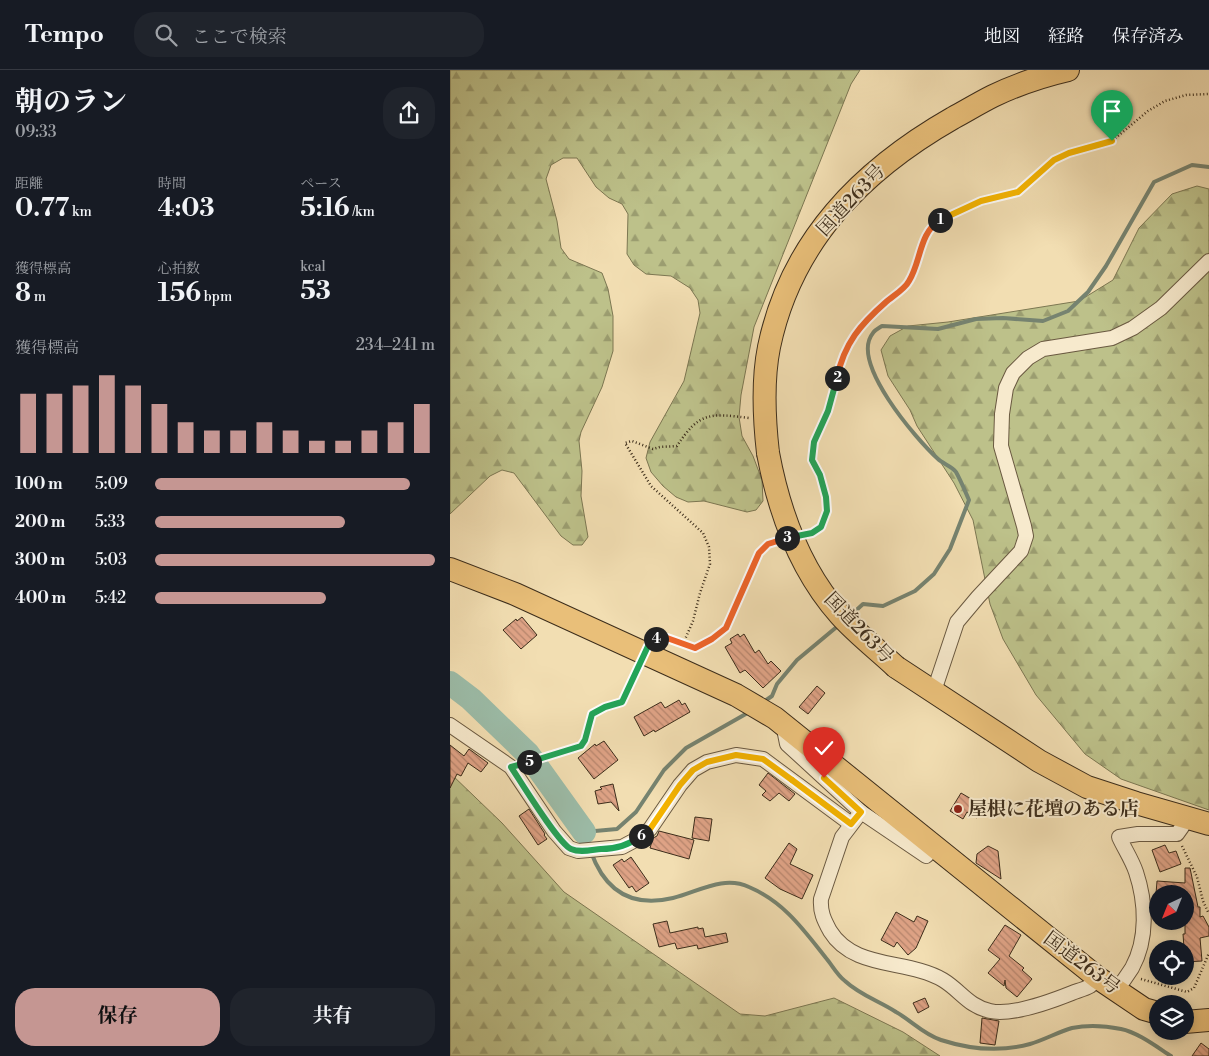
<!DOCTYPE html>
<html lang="ja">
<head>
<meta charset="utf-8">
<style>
	body { margin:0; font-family:"Libre Bodoni","Noto Serif JP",serif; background:#20242c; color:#f1f3f6; height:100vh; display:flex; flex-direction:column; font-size:19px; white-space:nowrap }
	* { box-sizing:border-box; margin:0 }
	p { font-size:16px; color:#9ea1a6 }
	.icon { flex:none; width:28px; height:28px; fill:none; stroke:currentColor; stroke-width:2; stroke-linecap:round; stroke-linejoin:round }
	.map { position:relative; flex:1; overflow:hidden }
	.drawer { display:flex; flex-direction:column; background:#171b24; width:450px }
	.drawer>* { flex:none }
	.needle { width:32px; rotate:223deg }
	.tools { position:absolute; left:699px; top:815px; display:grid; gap:10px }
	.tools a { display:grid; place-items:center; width:45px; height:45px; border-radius:50%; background:#171b24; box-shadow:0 2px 12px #0003; font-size:25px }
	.pin { position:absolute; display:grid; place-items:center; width:42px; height:42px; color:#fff; margin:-51px -21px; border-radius:50% 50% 50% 0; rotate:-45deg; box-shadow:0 0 5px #0007 }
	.pin .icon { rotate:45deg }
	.km { position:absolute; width:25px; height:25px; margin:-12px; border-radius:50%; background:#222; color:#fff; font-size:14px; line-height:25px; text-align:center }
	.round { display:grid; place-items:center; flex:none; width:52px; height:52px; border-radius:20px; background:#20242c }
	.overview { display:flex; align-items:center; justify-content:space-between; height:85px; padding:0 15px }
	h1 { font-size:28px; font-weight:700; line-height:38px }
	.metrics { display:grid; grid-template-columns:repeat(3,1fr); gap:8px; height:85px; padding:5px 15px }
	.metrics div { display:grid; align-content:center }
	.metrics b { font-size:25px; font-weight:700 }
	.metrics small { font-size:14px; font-weight:400 }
	.metrics p { font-size:14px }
	.chart { height:140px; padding:10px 15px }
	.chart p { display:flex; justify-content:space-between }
	.chart svg { width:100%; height:90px; margin-top:5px; stroke:#c59692; stroke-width:6 }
	.cta { display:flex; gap:10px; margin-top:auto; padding:10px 15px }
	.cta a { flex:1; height:58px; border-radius:20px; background:#c59692; color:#111; font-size:20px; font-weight:700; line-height:58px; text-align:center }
	.cta a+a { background:#20242c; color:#f1f3f6 }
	ul { padding:0 15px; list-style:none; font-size:16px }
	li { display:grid; grid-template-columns:80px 60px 1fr; align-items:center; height:38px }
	li i { height:12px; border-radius:6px; background:#c59692 }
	header { display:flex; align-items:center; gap:30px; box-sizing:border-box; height:70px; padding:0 25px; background:#171b24; border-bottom:1px solid #363941 }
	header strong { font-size:24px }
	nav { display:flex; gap:28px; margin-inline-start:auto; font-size:18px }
	.search { width:350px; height:45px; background:#20242c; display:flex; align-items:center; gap:12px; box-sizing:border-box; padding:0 18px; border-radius:20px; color:#9ea1a6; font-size:19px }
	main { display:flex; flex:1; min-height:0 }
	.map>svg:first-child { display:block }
	.forest { fill:url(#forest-firs); stroke:#7c7752 }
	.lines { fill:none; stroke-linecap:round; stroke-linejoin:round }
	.stream { stroke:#768370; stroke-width:4 }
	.river { stroke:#9cbca8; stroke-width:24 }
	.building { fill:url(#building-back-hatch); stroke:#3c2d1b }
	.minor-casing { stroke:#6a5941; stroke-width:16 }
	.trunk-casing { stroke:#3c2d1b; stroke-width:24 }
	.path { stroke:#3c2d1b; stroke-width:2.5; stroke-dasharray:1 2.5; stroke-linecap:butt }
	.minor { stroke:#f7eacd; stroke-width:14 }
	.trunk { stroke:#e9bf79; stroke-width:22 }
	.trunk-bridge-casing { stroke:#3c2d1b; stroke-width:24; stroke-linecap:butt }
	.trunk-bridge { stroke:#e9bf79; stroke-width:22 }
	.split-1-casing { stroke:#fff; stroke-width:10 }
	.split-2-casing { stroke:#fff; stroke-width:10 }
	.split-3-casing { stroke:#fff; stroke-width:10 }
	.split-4-casing { stroke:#fff; stroke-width:10 }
	.split-5-casing { stroke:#fff; stroke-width:10 }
	.split-6-casing { stroke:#fff; stroke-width:10 }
	.split-7-casing { stroke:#fff; stroke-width:10 }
	.split-8-casing { stroke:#fff; stroke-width:10 }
	.split-1 { stroke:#f5b400; stroke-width:6 }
	.split-2 { stroke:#f0652b; stroke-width:6 }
	.split-3 { stroke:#22a559; stroke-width:6 }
	.split-4 { stroke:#f0652b; stroke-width:6 }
	.split-5 { stroke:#22a559; stroke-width:6 }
	.split-6 { stroke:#22a559; stroke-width:6 }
	.split-7 { stroke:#f5b400; stroke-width:6 }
	.split-8 { stroke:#f5b400; stroke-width:6 }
	.poi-dot { fill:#8f2418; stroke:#f7eacd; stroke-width:2 }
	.labels { text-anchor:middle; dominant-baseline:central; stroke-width:4; stroke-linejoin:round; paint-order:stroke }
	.street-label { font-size:19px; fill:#3c2d1b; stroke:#f7eacd }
	.poi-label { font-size:19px; font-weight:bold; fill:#3c2d1b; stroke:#f7eacd; text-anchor:start }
</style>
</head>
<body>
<header>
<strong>Tempo</strong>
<div class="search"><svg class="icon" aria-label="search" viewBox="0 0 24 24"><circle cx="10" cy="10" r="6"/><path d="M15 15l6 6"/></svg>ここで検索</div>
<nav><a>地図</a><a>経路</a><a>保存済み</a></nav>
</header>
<main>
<section class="drawer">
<div class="overview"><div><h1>朝のラン</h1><p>09:33</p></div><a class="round"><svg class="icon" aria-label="share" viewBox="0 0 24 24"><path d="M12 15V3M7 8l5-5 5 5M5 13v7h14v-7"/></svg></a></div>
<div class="metrics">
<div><p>距離</p><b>0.77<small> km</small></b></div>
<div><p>時間</p><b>4:03</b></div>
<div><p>ペース</p><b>5:16<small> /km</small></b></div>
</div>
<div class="metrics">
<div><p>獲得標高</p><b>8<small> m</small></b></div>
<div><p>心拍数</p><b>156<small> bpm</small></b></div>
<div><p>kcal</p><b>53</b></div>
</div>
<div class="chart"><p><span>獲得標高</span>234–241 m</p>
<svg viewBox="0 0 160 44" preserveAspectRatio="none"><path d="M5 44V15M15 44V15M25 44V11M35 44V6M45 44V11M55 44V20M65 44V29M75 44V33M85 44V33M95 44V29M105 44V33M115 44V38M125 44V38M135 44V33M145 44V29M155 44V20"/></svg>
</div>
<ul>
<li><b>100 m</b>5:09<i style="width:91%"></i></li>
<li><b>200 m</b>5:33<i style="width:68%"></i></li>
<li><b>300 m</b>5:03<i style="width:100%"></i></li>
<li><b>400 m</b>5:42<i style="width:61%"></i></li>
</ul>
<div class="cta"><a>保存</a><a>共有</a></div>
</section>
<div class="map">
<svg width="759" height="986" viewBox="0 0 759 986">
	<defs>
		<pattern id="forest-firs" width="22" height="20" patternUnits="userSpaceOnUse" patternTransform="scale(1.25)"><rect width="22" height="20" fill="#bdc18a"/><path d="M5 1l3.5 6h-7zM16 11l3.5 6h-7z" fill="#9b9d70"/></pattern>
		<pattern id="building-back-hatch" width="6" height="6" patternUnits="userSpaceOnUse" patternTransform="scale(1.25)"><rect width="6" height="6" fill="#dfa386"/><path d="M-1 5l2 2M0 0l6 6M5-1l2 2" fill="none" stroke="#b6856d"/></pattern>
	</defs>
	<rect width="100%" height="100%" fill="#f2deb2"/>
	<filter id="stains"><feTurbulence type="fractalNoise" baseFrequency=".004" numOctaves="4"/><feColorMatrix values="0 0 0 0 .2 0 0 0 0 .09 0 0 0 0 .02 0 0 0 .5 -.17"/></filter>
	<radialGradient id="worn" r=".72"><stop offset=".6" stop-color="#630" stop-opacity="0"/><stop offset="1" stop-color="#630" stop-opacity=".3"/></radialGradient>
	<g class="forest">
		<path d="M0,0H410L401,14L304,257L291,325L289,347L292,366L303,386L312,410L313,431L306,440L297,442L254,431L238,432L226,427L213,416L201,402L196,388L200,372L234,311L250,243L248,230L240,218L221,206L196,204L184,195L177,184L178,144L172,134L159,128L146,117L127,88H113L101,95L96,109L107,151L111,178L119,189L152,203L158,219L163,246V281L152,317L131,362L129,371L132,401L131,426L138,467L132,475H123L111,466L64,403L52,400L40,406L0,444Z"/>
		<path d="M747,116L759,119V740L671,709L635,684L586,625L553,569L540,534L523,450L504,413L467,356L460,340L438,306L431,280L440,266L458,256L498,252L629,231L663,210L689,158L722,124Z"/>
		<path d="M0,703L52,753L114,822L290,944L315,946L384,928L453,962L490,986H0Z"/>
	</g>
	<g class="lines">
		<g class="stream">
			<path d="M400,546L413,534L433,536L465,521L484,504L500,479L519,430C515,421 511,411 506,402C502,396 493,394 488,389C467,370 399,292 423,263C425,260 429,258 432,256L488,259L526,249L553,248L593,251L618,241L638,222L656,196L704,112L742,95L759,97"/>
			<path d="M312,633L322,626L327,614L347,590L389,555"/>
			<path d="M139,776L134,762L167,759L186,742L214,700L236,678L301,641"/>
			<path d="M141,782C155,821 181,838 223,828C248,822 273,805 299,817C334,832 353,859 376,888C382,895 387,905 395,911C410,925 429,931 446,942C462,951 473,964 491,970C519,979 551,982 580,974C594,970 608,962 622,958C637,955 656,956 671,959C687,962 707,977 721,986"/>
		</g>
		<path class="river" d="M0,613L21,629L78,684L134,762"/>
	</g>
	<g class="building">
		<path d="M72,547L87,565L71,579L53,560L66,549L67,551Z"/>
		<path d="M288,564L290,567L294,564L305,583L309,580L318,594L321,591L331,601L313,618L295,600L290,603L275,577L282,573L280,569Z"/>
		<path d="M367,616L375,623L358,644L349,637Z"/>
		<path d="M229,630L232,635L235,633L240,642L205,662L204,660L194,666L184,647L211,632L215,638Z"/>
		<path d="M154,671L168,690L144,709L128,688L145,674L146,676Z"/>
		<path d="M0,675L14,686L19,679L38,693L31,702L18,693L11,706L7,704L0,718Z"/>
		<path d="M318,703L345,724L339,731L329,723L320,731L312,725L316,721L309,715Z"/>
		<path d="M163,714L169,741L161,732L148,734L145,721L152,719L150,717Z"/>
		<path d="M511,723L535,737L527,748L517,742L513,749L500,741Z"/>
		<path d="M79,739L95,764L94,765L97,769L88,775L69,746Z"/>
		<path d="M245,747L262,749L259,771L242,768Z"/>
		<path d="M209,761L244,770L239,789L200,778L203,768L207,766Z"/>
		<path d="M339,773L347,779L340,794L363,805L352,829L330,819L315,808Z"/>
		<path d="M715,775L719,783L726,781L731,794L710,802L702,780Z"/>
		<path d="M538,776L548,781L551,809L526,793L527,784Z"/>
		<path d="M181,787L199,813L186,822L182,816L179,818L163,795L172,789L174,792Z"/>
		<path d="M735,798H740L748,837H750V847L753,846L759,857V866L750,868L752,891L735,892L733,864H735V824H706L707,811L735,813Z"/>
		<path d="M446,842L464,852L467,846L478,851L466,878L458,885L447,872L444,877L431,870Z"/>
		<path d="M217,851L220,863L248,857V859L253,858L255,867L276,863L278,872L248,879L247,875L227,879L225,873L209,877L203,854Z"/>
		<path d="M555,855L571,865L559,886L574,898L572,900L582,909L567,927L556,918L555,910L554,916L538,903L550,889L538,880Z"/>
		<path d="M475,928L479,937L468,943L463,933Z"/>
		<path d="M532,948L549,951L545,975L530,973Z"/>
		<path d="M751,973L759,979V986H742Z"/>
	</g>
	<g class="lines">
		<defs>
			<g id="minor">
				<path d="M484,621L507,552L528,527L571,481L576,466L574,456L551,376L552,344L556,318L563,303L578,288L593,279L662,268L683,258L711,238L759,191"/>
				<path d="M0,655L61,697L104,761L119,778L128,781L172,777L189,768L200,759L230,715L243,700L257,692L286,685L313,689L401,754"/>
				<path d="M339,658L335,664L337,674L411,742"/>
				<path d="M486,776L476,786L411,742L392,767L371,829C370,842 374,850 380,861C404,900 457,889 493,910C511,921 518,936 540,941C562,946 602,931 622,923C627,921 635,919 640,916C643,914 646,911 648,908"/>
				<path d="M666,920C672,913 677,906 682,898C698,869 696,832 686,802C682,790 674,778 669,767L688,764H727L732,757L733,747"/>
			</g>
			<g id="trunk">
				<path d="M318,383C314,348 312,312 319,277C341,171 412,100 503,48C516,41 529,33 543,26C566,15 592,6 618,0"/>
				<path d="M0,499L65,524L286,625L325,648L648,908L694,939L708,943"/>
				<path d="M446,597L589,691L637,717L686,733L759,754"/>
				<path d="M735,952L759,950"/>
			</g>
		</defs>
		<use href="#minor" class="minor-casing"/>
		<use href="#trunk" class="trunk-casing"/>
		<g class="path">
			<path d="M358,464L362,463L371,457L377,441V427L370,405L362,390L364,372L384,323L389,296L403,266L415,250L459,212L475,168L484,154L494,147L531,131L568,122L604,90L619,83L662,71L698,41L715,31L736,25L759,24"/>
			<path d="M205,570C217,564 233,574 245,578L263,569L276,558L309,483L318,474L326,471"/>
			<path d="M233,574L243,551L250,523L260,494L259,477L253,463L201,416L175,373L182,371L203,379L210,377L227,376C249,342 260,343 299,348"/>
			<path d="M75,693L131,676L135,670L142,644L155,637L173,632L187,599"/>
			<path d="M732,776L747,807L753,831L759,844"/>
			<path d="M691,909L737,922L744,918L759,883"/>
		</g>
		<use href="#minor" class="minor"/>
		<use href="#trunk" class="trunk"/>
		<defs>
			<path id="trunk-bridge" d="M318,383C329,442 350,500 390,545C407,564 428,580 446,597"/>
		</defs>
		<use href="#trunk-bridge" class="trunk-bridge-casing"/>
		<use href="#trunk-bridge" class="trunk-bridge"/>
	</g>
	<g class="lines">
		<defs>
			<path id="split-1" d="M490,150L531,131L568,122L604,90L619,83L662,71"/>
			<path id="split-2" d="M387,308C394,273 411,254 436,232C443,226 455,219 459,211C471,192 469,163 490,150"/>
			<path id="split-3" d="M337,468L362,463L371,457L377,441L376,427L370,405L362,390L364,372L378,341L387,308"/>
			<path id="split-4" d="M206,569L217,568L245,578L262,569L276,558L309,483L318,474L337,468"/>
			<path id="split-5" d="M79,692L131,676L135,670L142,644L155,637L172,632L199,574L206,569"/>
			<path id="split-6" d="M79,692L61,697C71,712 108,773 121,779C130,783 141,780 151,779C166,779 179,775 191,766"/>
			<path id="split-7" d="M191,766L200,759L230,715L243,700L257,692L286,685L313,689L342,710"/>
			<path id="split-8" d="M342,710L401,754L411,742L374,708"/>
		</defs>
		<use href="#split-1" class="split-1-casing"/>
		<use href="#split-2" class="split-2-casing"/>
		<use href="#split-3" class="split-3-casing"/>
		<use href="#split-4" class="split-4-casing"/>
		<use href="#split-5" class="split-5-casing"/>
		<use href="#split-6" class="split-6-casing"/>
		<use href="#split-7" class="split-7-casing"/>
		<use href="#split-8" class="split-8-casing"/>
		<use href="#split-1" class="split-1"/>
		<use href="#split-2" class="split-2"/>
		<use href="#split-3" class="split-3"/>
		<use href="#split-4" class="split-4"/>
		<use href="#split-5" class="split-5"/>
		<use href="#split-6" class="split-6"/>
		<use href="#split-7" class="split-7"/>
		<use href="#split-8" class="split-8"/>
	</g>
	<circle class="poi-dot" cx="508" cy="739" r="5"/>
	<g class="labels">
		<g class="street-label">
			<text transform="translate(401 130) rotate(-47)">国道263号</text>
			<text transform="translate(409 558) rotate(46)">国道263号</text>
			<text transform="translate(632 893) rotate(37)">国道263号</text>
		</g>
		<g class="poi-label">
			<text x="518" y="739">屋根に花壇のある店</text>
		</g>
	</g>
	<rect width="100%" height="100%" filter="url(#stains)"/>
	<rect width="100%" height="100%" fill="url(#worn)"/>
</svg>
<div class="tools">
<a><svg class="needle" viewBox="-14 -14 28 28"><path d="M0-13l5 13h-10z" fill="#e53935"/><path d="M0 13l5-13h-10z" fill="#9ea1a6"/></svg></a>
<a><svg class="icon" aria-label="locate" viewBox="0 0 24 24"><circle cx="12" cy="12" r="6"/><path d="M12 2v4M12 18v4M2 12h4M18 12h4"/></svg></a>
<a><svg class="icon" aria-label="layers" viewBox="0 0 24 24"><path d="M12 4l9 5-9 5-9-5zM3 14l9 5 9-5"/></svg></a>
</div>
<div class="pin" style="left:662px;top:71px;background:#1e9e55"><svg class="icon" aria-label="arrive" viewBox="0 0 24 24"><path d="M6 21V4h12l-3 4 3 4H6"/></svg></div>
<div class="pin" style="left:374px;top:708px;background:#d93025"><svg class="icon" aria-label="check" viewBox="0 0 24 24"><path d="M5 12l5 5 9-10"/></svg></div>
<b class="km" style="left:490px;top:150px">1</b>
<b class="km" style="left:387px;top:308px">2</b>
<b class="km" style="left:337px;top:468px">3</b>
<b class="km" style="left:206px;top:569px">4</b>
<b class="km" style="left:79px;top:692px">5</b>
<b class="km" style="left:191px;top:766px">6</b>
</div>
</main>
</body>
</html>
